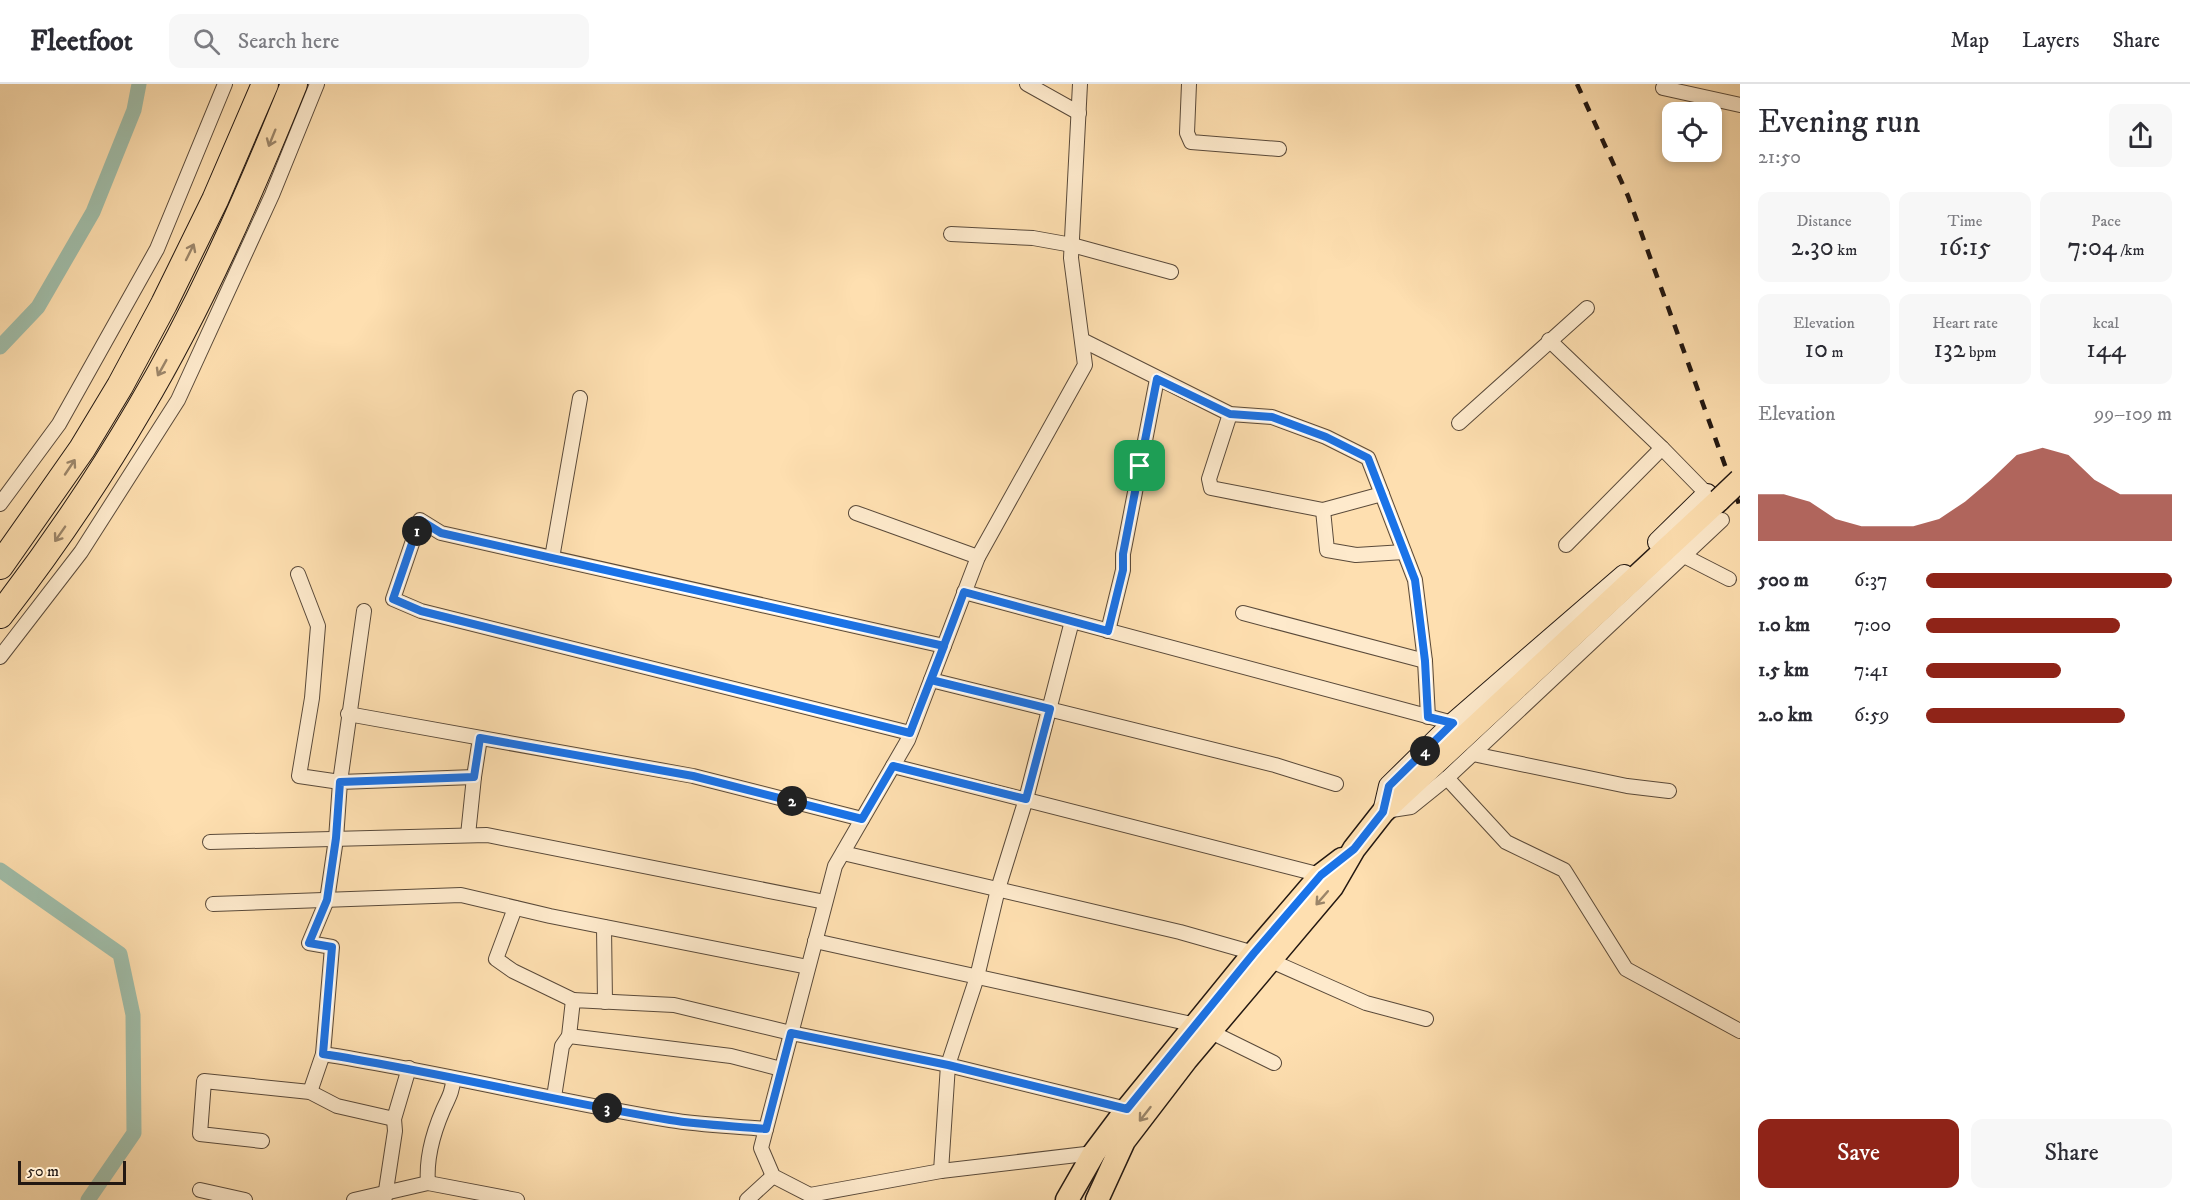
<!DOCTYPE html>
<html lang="en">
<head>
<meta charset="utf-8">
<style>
	body { margin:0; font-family:"IM FELL DW Pica",serif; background:#f7f7f7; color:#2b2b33; height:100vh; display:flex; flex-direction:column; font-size:22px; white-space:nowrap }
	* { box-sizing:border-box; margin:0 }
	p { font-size:20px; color:#7c7c81 }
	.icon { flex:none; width:33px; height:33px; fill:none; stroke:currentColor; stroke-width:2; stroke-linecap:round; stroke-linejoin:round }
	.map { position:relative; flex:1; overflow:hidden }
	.sheet { display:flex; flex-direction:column; background:#fff; width:450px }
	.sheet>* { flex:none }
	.controls { position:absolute; left:1662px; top:18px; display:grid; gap:12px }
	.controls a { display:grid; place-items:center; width:60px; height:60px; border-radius:12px; background:#fff; box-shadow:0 3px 9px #0003; font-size:30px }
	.scale { position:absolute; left:18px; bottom:15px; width:108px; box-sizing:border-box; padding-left:6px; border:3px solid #231812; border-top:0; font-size:16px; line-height:21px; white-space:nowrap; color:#231812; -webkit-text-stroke:4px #feeacc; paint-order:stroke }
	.pin { position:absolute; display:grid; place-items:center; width:51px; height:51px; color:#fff; margin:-26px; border-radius:12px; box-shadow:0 3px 9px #0006 }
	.km { position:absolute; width:30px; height:30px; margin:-15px; border-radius:50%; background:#222; color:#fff; font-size:16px; line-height:30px; text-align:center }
	.round { display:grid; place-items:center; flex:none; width:63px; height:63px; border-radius:12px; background:#f7f7f7 }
	.headline { display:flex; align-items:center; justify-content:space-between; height:102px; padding:0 18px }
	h1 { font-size:33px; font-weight:600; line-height:45px }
	.figures { display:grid; grid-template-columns:repeat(3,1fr); gap:9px; height:102px; padding:6px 18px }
	.figures div { display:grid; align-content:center; border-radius:12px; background:#f7f7f7; text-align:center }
	.figures b { font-size:26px; font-weight:600 }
	.figures small { font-size:16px; font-weight:400 }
	.figures p { font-size:16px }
	.chart { height:168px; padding:12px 18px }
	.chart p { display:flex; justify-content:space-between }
	.chart svg { width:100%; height:108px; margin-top:6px; fill:#8f2418; opacity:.7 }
	.cta { display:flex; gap:12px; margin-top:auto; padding:12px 18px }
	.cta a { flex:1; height:69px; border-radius:12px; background:#8f2418; color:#fff; font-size:24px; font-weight:600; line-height:69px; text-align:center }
	.cta a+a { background:#f7f7f7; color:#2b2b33 }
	ul { padding:0 18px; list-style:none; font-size:20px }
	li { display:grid; grid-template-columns:96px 72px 1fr; align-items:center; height:45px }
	li i { height:15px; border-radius:8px; background:#8f2418 }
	header { display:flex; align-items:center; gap:36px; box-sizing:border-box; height:84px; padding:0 30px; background:#fff; border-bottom:2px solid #e1e1e2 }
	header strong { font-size:28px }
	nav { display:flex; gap:33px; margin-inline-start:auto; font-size:21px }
	.search { width:420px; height:54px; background:#f7f7f7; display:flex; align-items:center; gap:15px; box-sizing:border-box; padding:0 21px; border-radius:12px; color:#7c7c81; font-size:22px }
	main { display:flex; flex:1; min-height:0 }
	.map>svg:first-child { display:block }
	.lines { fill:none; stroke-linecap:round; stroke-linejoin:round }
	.canal { stroke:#a0bda9; stroke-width:15 }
	.street-casing { stroke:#5a4a3a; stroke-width:16 }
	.secondary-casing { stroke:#231812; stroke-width:22 }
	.primary-casing { stroke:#231812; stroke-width:25 }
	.highway-casing { stroke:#231812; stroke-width:28 }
	.street { stroke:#feeacc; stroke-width:14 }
	.secondary { stroke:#feeacc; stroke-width:20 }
	.primary { stroke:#fedfb0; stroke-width:22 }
	.highway { stroke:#fedfb0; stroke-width:26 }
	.rail { stroke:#231812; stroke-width:4.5; stroke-dasharray:10 10; stroke-linecap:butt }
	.primary-bridge-casing { stroke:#231812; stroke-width:25; stroke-linecap:butt }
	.primary-bridge { stroke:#fedfb0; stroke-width:22 }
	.oneway { stroke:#9b8569 }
	.route-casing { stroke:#fff; stroke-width:12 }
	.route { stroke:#1a73e8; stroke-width:8 }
</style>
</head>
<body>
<header>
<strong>Fleetfoot</strong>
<div class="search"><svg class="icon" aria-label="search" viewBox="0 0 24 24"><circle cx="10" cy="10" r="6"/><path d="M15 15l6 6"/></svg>Search here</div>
<nav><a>Map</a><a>Layers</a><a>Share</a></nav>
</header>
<main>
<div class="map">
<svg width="1740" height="1116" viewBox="0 0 1740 1116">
	<rect width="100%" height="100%" fill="#fedfb0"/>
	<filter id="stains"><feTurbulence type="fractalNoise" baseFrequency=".00333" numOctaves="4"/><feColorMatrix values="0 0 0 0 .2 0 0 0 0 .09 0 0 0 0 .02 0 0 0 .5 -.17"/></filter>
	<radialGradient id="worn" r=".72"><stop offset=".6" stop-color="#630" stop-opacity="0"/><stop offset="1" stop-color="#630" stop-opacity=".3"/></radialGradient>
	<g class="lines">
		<g class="canal">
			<path d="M0,263L38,223L93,128L134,26L139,0"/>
			<path d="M0,786L120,870L133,931L134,1049L88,1116"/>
		</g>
		<defs>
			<g id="street">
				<path d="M1027,0L1079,29"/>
				<path d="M1080,0L1071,174L1085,281L978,473L908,656L835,782L761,1064L773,1092L810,1111L941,1087L1094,1069"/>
				<path d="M1189,0L1187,49L1191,58L1279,65"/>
				<path d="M1663,4L1740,21"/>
				<path d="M951,150L1033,154L1072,161L1171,188"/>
				<path d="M1082,256L1230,330L1272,333L1326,353L1368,374L1415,496L1425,577L1428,633"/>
				<path d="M1549,256L1662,364L1707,410"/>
				<path d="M1230,330L1209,395L1211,404L1323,426"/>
				<path d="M1459,339L1587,224"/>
				<path d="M1382,410L1323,426L1327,466L1356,471L1404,468"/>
				<path d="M0,420L59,340L157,165L225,0"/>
				<path d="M856,429L978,473"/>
				<path d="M1566,461L1662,364"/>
				<path d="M1684,472L1729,495"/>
				<path d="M552,474L580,314"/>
				<path d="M298,490L318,542L312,614L299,692L340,698L364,527"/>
				<path d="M964,508L1453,639"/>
				<path d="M1243,529L1425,577"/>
				<path d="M1108,547L1123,486V470L1157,295"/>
				<path d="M0,573L81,468L178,316L272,111L317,0"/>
				<path d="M931,596L1275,681L1336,700"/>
				<path d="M348,630L693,692L862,735"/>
				<path d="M910,649L421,527L393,515L420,436L441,449L944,562"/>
				<path d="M1473,670L1627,702L1669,707"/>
				<path d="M893,682L1321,791"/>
				<path d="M1447,694L1506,758L1564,786L1626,885L1740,947"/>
				<path d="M1385,727L1411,723L1447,694L1722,436"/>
				<path d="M468,751L474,693"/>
				<path d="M210,758L487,751L825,818"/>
				<path d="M843,769L1180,848L1254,869"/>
				<path d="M213,820L461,811L550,832L808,883"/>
				<path d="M515,824L496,875L513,887L573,916"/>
				<path d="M604,843L605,918"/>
				<path d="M815,857L1196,941"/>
				<path d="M1269,876L1366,919L1426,935"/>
				<path d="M1211,948L1274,979"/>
				<path d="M569,952L731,972L781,985"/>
				<path d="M323,970L332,863L309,859L327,816L336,755L340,698L474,693L480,654"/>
				<path d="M310,1008L323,970C439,988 554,1017 670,1036C701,1041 734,1042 766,1045"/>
				<path d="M554,1013L562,962L569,952L573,916L674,921L791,949L948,981L1127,1025"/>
				<path d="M262,1057L200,1050L204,997L310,1008L337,1022L394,1035"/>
				<path d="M941,1087L948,981L977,893L998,805L1026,715L1072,537"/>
				<path d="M428,1099C426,1075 434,1047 443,1026C448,1015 453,1007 453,995"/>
				<path d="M200,1106L245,1116"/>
				<path d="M385,1113L395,1047L394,1035L409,984"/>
				<path d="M354,1116L428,1099L517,1116"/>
				<path d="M747,1116L773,1092"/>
			</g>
			<g id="secondary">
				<path d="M1658,458L1707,410"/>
				<path d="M1383,728L1389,702L1453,639L1624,491"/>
			</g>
			<g id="primary">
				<path d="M1067,1116L1094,1069L1127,1025L1254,869L1321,791L1342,775"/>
				<path d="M1097,1116L1124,1057L1186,976L1332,803L1354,765L1383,728L1719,416"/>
			</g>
			<g id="highway">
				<path d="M0,482L82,365L120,302L164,220L215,116L265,0"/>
				<path d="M0,531C51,465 98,396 140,324C201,221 249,111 294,0"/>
			</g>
		</defs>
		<use href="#street" class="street-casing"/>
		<use href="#secondary" class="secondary-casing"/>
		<use href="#primary" class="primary-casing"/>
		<use href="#highway" class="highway-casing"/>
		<use href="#street" class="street"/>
		<use href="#secondary" class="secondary"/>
		<use href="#primary" class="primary"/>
		<use href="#highway" class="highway"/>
		<path class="rail" d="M1577,0L1628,112L1740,423"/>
		<defs>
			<path id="primary-bridge" d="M1719,416L1740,396"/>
		</defs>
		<use href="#primary-bridge" class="primary-bridge-casing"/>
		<use href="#primary-bridge" class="primary-bridge"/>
	</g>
	<defs><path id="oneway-shaft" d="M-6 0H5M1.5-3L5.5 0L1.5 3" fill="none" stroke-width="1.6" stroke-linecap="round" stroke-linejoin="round" transform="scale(1.5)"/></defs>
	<g class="oneway">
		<use href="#oneway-shaft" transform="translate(272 54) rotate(112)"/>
		<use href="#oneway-shaft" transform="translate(190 168) rotate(-64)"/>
		<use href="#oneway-shaft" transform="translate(162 284) rotate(119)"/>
		<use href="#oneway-shaft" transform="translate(70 383) rotate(-56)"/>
		<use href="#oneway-shaft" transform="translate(60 450) rotate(125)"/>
		<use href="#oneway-shaft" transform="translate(1322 814) rotate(131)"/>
		<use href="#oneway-shaft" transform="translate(1145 1030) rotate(128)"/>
	</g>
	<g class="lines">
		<defs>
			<path id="route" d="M1140,382L1123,470V486L1108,547L964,508C947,555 928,602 910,649L421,527L393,515L420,436L441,449L944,562L931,596L1050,625L1026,715L893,682L862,735L693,692L480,654L474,693L340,698L336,754L327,816L309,859L332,863L323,970C439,988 554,1017 670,1036C701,1041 734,1042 766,1045L791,949L948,981L1127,1025L1254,869L1321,791L1354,765L1383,728L1389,702L1453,639L1428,633L1425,577L1415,496L1368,374L1326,353L1272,333L1230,330L1157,295L1140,382"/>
		</defs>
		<use href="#route" class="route-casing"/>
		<use href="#route" class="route"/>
	</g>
	<rect width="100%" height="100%" filter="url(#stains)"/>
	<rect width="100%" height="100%" fill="url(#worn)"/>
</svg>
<div class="controls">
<a><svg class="icon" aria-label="locate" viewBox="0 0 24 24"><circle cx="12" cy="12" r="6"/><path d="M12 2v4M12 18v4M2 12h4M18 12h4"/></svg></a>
</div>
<div class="scale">50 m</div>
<div class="pin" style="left:1140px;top:382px;background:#1e9e55"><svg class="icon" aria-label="arrive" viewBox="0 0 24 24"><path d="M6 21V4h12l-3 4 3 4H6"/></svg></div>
<b class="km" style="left:417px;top:447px">1</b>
<b class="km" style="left:792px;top:717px">2</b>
<b class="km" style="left:607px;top:1024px">3</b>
<b class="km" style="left:1425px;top:667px">4</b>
</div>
<section class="sheet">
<div class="headline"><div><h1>Evening run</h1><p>21:50</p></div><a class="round"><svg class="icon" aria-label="share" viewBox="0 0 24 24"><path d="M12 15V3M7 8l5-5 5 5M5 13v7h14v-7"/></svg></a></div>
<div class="figures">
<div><p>Distance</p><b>2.30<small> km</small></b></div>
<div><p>Time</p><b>16:15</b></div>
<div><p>Pace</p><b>7:04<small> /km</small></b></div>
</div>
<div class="figures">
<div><p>Elevation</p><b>10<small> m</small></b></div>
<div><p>Heart rate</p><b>132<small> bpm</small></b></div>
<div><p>kcal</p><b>144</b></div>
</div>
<div class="chart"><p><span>Elevation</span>99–109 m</p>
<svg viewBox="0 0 160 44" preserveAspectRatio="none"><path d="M0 44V25L10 25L20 28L30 35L40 38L50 38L60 38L70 35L80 28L90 19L100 9L110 6L120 9L130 19L140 25L150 25L160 25V44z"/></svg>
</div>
<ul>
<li><b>500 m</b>6:37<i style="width:100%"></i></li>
<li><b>1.0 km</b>7:00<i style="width:79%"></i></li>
<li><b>1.5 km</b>7:41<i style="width:55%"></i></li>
<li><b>2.0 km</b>6:59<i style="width:81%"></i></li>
</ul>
<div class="cta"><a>Save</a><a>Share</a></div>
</section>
</main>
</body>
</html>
